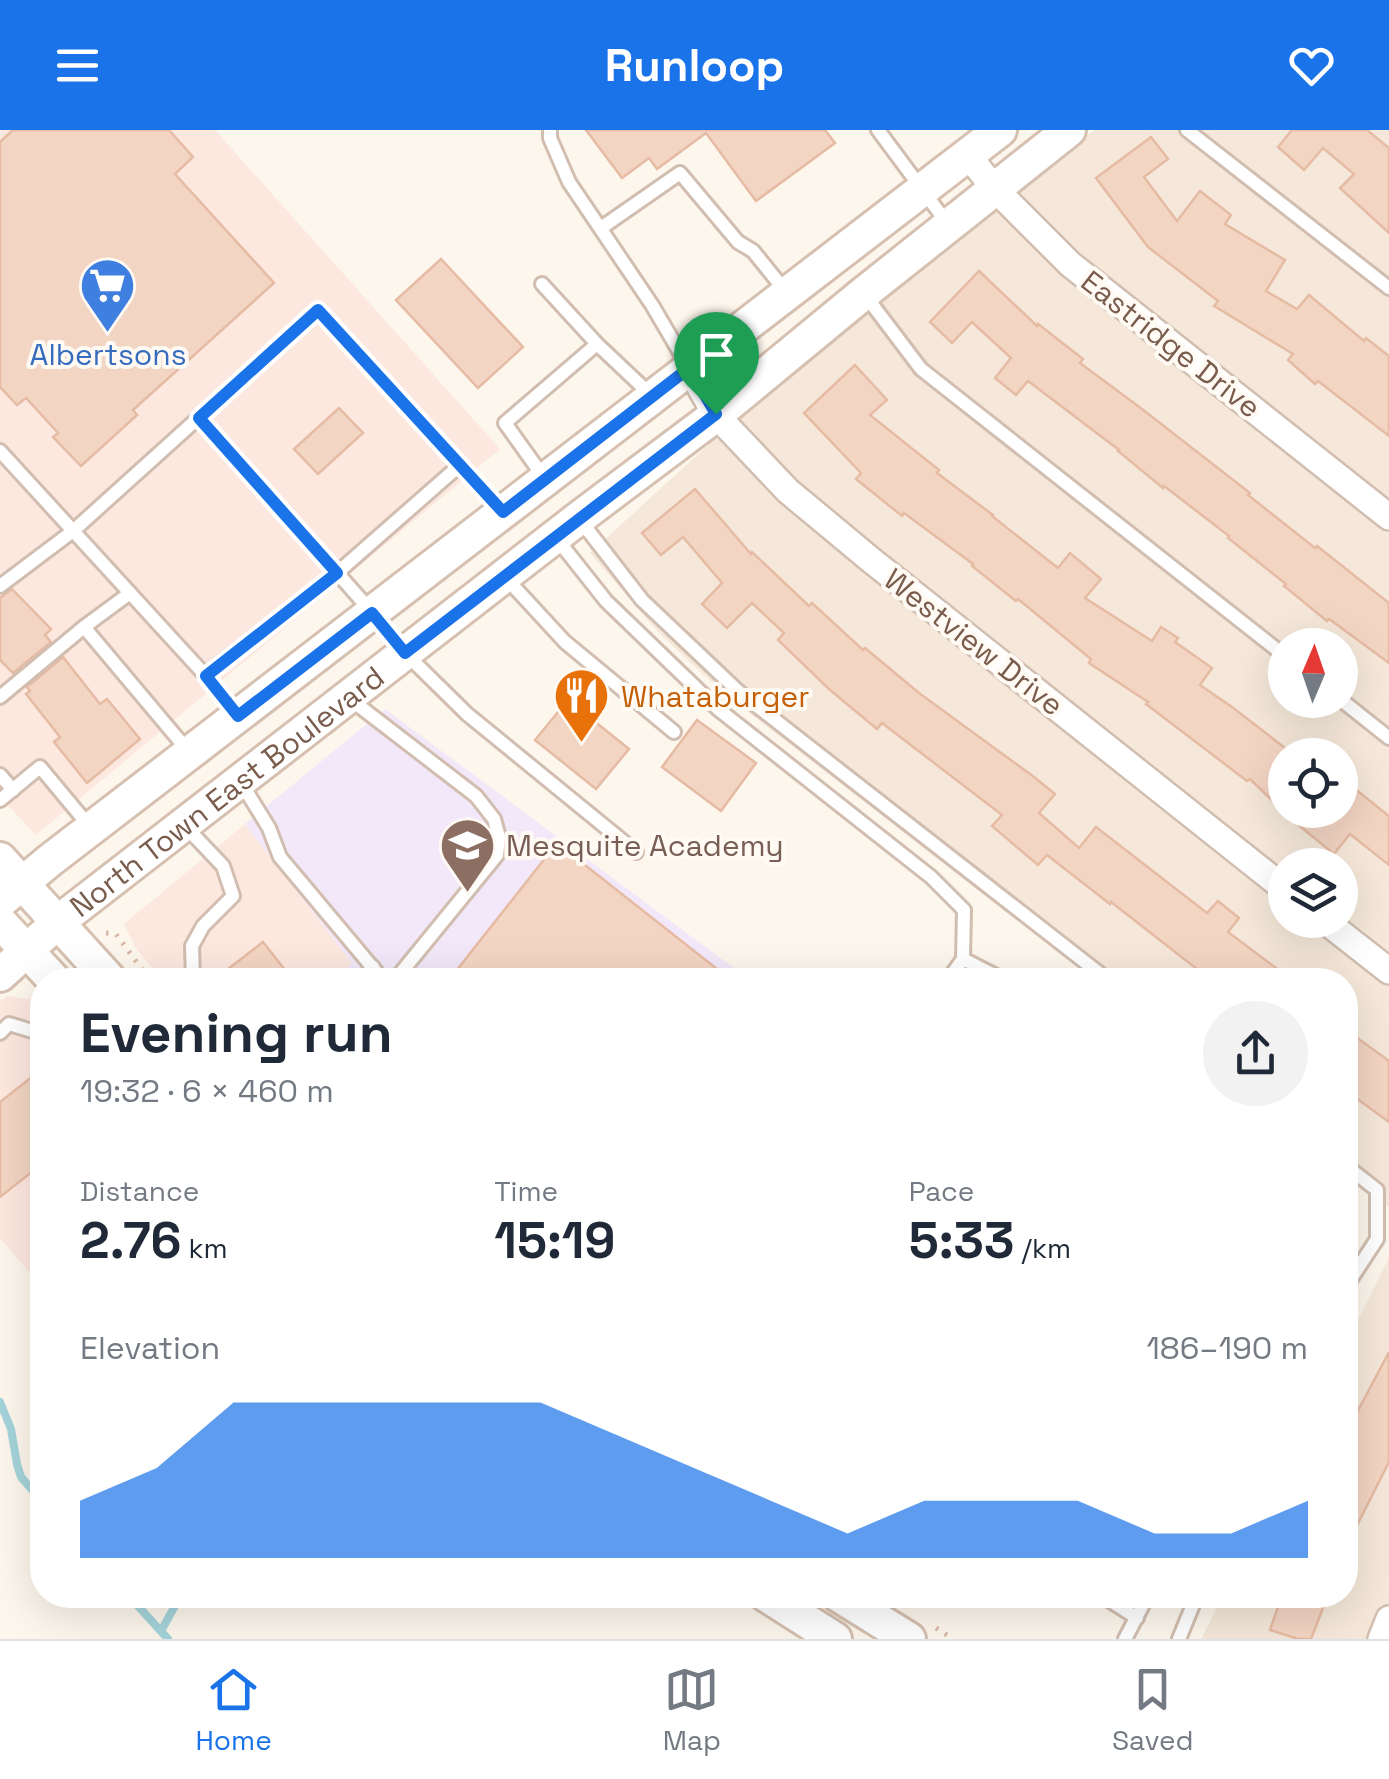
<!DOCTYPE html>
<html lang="en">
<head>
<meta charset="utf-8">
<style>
	body { margin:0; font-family:"Space Grotesk",sans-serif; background:#f2f2f3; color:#1f2937; height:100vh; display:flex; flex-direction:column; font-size:38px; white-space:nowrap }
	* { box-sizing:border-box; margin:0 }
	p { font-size:32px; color:#747a83 }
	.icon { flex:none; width:55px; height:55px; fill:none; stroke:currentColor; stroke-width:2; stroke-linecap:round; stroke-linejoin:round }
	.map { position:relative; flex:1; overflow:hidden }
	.side { position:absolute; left:30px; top:838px; width:1328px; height:640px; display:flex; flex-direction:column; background:#fff; border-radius:40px; box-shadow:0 10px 40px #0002 }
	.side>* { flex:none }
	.needle { width:65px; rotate:2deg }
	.fabs { position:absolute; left:1268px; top:498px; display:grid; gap:20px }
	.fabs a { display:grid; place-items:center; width:90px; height:90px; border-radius:50%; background:#fff; box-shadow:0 10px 40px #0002; font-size:50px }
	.pin { position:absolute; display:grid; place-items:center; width:85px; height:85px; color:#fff; margin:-102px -42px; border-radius:50% 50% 50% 0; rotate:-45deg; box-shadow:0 0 10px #0007 }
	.pin .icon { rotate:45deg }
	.round { display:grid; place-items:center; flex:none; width:105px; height:105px; border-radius:52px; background:#f2f2f3 }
	.summary { display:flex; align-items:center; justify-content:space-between; height:170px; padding:0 50px }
	h1 { font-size:55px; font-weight:700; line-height:75px }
	.metrics { display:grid; grid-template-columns:repeat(3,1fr); gap:15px; height:170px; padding:10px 50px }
	.metrics div { display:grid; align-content:center }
	.metrics b { font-size:50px; font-weight:700 }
	.metrics small { font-size:28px; font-weight:400 }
	.metrics p { font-size:28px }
	.chart { height:280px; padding:20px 50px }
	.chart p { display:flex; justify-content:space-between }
	.chart svg { width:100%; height:180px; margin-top:10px; fill:#1a73e8; opacity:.7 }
	header { display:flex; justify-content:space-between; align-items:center; height:130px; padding:0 50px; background:#1a73e8; color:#fff; font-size:45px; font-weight:700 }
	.dock { display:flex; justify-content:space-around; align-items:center; height:140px; border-top:2px solid #e0e1e3; background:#fff; font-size:28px; color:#747a83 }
	.dock a { display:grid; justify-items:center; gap:5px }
	.dock .active { color:#1a73e8 }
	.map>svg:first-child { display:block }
	.residential { fill:#f5e8da; fill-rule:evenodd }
	.commercial { fill:#fde8e0 }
	.education { fill:#f3e8fa }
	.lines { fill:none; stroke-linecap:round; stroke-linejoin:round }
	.stream { stroke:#a5d3da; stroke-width:8 }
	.building { fill:#f3d5c3; stroke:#e6bba3; stroke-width:2.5 }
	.lane-casing { stroke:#d1beb0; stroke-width:18 }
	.street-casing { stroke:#d1beb0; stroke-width:30 }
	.secondary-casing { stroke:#d6c0b0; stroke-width:38 }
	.path { stroke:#d9b8a5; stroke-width:5; stroke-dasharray:2.5 8; stroke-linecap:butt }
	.lane { stroke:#fff; stroke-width:12 }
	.street { stroke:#fff; stroke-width:25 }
	.secondary { stroke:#fff; stroke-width:32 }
	.route-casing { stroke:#fff; stroke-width:20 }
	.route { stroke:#1a73e8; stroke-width:12 }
	.labels { text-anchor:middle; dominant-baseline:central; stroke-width:8; stroke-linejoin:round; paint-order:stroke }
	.street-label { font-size:30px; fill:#7a5c4d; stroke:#fffaf3 }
	.shop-label { font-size:30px; fill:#366cbe; stroke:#fffaf3 }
	.food-label { font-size:30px; fill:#c56008; stroke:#fffaf3; text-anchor:start }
	.education-label { font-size:30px; fill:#785e54; stroke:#fffaf3; text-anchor:start }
</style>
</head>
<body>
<header><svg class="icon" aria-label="menu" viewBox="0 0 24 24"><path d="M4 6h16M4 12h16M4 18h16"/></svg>Runloop<svg class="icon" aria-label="heart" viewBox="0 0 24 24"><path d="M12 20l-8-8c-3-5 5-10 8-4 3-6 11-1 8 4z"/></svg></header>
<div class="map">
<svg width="1389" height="1509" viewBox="0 0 1389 1509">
	<rect width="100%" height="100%" fill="#fdf6ec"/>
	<g class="residential">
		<path d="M1094,0H1389V1077L1345,1043V850H1095L721,561L659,503L590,423L763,265ZM1285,515H1340V570H1285ZM1285,625H1340V680H1285ZM1285,735H1340V790H1285Z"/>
		<path d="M1389,1127V1509H1201L1223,1465H1345V1217Z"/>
	</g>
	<g class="commercial">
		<path d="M2,0H215L500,319L36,705L0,667V2Z"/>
		<path d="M245,694L353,834L335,850H162L135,817L124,794Z"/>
		<path d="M7,866L42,871V1157L0,1108V872Z"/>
	</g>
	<path class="education" d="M385,579L750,850H335L352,833L245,694Z"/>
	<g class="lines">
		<g class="stream">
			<path d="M0,1272L11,1299L17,1334L21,1347L42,1371"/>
			<path d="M128,1465L168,1509"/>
			<path d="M161,1501L181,1465"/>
		</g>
	</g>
	<g class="building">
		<path d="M13,0H169L193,27L175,44L274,153L133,280L137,285L81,336L53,307L58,303L26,268L17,275L0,257V12Z"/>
		<path d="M586,0H825L835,13L756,71L706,3L657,39L649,28L622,48Z"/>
		<path d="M1292,0H1367L1389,18V103L1340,58L1354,44L1323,18L1304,40L1278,17Z"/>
		<path d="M1151,7L1168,29L1144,47L1177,91L1200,61L1231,85L1225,94L1285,130L1266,161L1297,179L1309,165L1364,211L1366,208L1389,226V306L1318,251L1315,254L1288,230L1293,224L1214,176L1218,171L1148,117L1096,48Z"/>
		<path d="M441,129L523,217L478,258L396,170Z"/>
		<path d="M979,141L1037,196L1038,194L1083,229L1080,233L1142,279L1250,363L1248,365L1315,418L1317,416L1389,473V533L1329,489L1327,491L1284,456L1286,454L1228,408L1229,406L1164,356L1163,358L1118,321L1119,320L1028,251L1016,265L995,248L1011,228L972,192L952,213L930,192Z"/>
		<path d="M855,235L887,270L870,285L939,340L937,343L993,385L992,386L1058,438L1070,423L1101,449L1085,468L1152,511L1161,497L1178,508L1175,512L1212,538L1200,555L1232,577L1285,618V680H1340V668L1350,655L1389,686V735L1350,704L1334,724L1280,680H1282L1250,649L1247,651L1146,574L1148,572L1089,533L1091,529L1018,469L1016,471L972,436L973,434L904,383L902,386L856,349L861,343L804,283Z"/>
		<path d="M339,278L363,303L318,344L294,319Z"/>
		<path d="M695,359L751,424L752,422L809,476L812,473L863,520L865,518L919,563L1034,647L1055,664L1039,683L1079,718L1096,697L1207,783L1218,771L1239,788L1228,802L1292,850H1211L1111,772L1110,774L1047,725L1038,735L992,696L1002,685L882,593L877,599L830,560L778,510L784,503L752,473L727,498L702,474L722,453L683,407L661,425L642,403Z"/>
		<path d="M12,459L51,499L45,505L51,512L13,543L0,530V468Z"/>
		<path d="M63,527L100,574L107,569L140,609L87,653L54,612L60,607L26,564L30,561L27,557Z"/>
		<path d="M568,570L629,619L596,659L535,610Z"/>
		<path d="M697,590L756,633L721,681L662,637Z"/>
		<path d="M557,713L731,850H449Z"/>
		<path d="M263,812L293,850H214Z"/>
		<path d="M1345,899L1389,931V992L1345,960Z"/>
		<path d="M42,939V1034L0,1067V972Z"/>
		<path d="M1389,1222V1332L1345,1419V1305Z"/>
		<path d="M1282,1465H1328L1311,1509H1298L1270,1500Z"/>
	</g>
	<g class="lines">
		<defs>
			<g id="lane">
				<path d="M550,0V8L569,52L652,175L689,238"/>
				<path d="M878,0L947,93"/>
				<path d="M1187,0L1389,158"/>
				<path d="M601,98L680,43L738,112L753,121L787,163"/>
				<path d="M542,154L597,214"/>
				<path d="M865,165L921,239L1285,526"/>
				<path d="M199,287L371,481"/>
				<path d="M0,321L205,545L236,583"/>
				<path d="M545,349L505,293L597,214L651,265"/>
				<path d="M580,390L642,470L739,562L1108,850"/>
				<path d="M557,409L606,471L718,579L931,747L964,780L963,829"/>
				<path d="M506,448L565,512L674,602"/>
				<path d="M0,456L73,401L318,180L501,380"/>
				<path d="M84,497L130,463"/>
				<path d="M407,525L467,584L636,722"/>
				<path d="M205,545L337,443L460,335"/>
				<path d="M0,567L84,497L189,622"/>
				<path d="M350,569L476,666L494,689L499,707L497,725L395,850"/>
				<path d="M1340,569L1389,608"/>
				<path d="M0,645L13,660"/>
				<path d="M240,651L269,698L280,727L383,850"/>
				<path d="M0,670L40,637L90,697"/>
				<path d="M184,695L223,736L233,766L203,796L192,816L193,850"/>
				<path d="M361,850L373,837"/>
				<path d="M948,850L963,829L1004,850"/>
				<path d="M0,903L9,894L42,904"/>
				<path d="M1345,1035L1377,1060V1109L1345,1158"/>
				<path d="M1101,1465L1137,1488"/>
				<path d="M1125,1509L1148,1465"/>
				<path d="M1179,1509L1197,1465"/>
			</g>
			<g id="street">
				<path d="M967,24L994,58L1070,134L1389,387"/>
				<path d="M689,238L716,285L788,361L871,430L1285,759"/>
				<path d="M1324,790L1389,841"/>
				<path d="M1381,1509L1389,1489"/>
			</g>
			<g id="secondary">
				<path d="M0,729L110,850"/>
				<path d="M0,772L49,731L1000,0"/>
				<path d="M0,792L54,850"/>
				<path id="s1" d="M0,845L58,792L579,388L716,285L864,163L1069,0"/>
				<path d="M766,1465L835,1509"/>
				<path d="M838,1465L909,1509"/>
			</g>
		</defs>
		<use href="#lane" class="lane-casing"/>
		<use href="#street" class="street-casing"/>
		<use href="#secondary" class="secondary-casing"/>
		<g class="path">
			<path d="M106,803L116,804L150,850"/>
			<path d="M727,1465L741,1474"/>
			<path d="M936,1498L953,1509"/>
		</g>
		<use href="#lane" class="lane"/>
		<use href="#street" class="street"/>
		<use href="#secondary" class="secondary"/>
	</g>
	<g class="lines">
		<defs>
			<path id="route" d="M318,180L503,382L689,238L716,284L405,523L372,483L238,586L206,546L337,443L199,288Z"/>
		</defs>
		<use href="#route" class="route-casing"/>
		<use href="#route" class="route"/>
	</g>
	<defs>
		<symbol id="supermarket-pin" viewBox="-11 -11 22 30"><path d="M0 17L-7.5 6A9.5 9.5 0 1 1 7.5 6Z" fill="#3f7fe0" stroke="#fffaf3"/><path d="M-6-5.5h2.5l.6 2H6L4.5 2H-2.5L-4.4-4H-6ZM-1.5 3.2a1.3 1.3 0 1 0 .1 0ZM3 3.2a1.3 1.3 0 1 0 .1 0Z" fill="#fff"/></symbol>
		<symbol id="restaurant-pin" viewBox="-11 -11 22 30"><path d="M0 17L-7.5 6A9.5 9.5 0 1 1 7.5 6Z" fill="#e8710a" stroke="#fffaf3"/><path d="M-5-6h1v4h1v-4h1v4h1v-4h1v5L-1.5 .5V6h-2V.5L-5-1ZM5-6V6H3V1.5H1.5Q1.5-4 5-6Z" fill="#fff"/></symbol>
		<symbol id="school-pin" viewBox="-11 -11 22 30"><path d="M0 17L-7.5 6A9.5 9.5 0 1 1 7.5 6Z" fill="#8d6e63" stroke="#fffaf3"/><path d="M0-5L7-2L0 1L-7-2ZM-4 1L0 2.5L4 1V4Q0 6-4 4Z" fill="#fff"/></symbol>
	</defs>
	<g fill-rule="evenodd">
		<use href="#supermarket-pin" x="76" y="124" width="63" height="86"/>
		<use href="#restaurant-pin" x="550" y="534" width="63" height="86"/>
		<use href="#school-pin" x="436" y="684" width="63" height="86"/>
	</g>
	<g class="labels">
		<g class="street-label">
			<text transform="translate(1171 214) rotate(38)">Eastridge Drive</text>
			<text transform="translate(974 512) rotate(38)">Westview Drive</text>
			<text stroke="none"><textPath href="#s1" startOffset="292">North Town East Boulevard</textPath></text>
		</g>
		<g class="shop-label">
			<text x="108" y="224">Albertsons</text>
		</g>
		<g class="food-label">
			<text x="621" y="566">Whataburger</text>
		</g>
		<g class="education-label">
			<text x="506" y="715">Mesquite Academy</text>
		</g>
	</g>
</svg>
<div class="fabs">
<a><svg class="needle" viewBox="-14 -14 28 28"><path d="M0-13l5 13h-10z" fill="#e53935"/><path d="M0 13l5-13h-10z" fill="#747a83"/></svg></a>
<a><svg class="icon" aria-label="locate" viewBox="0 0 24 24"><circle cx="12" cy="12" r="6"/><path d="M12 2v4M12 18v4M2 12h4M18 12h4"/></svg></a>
<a><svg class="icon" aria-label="layers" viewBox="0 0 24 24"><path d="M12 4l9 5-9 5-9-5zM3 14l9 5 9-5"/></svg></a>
</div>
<div class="pin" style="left:716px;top:284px;background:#1e9e55"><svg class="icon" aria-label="arrive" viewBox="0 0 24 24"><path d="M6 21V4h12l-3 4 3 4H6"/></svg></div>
<section class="side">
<div class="summary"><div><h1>Evening run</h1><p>19:32 · 6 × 460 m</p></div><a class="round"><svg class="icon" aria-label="share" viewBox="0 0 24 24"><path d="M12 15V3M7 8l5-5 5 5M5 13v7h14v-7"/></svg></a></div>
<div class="metrics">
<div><p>Distance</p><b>2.76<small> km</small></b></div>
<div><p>Time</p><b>15:19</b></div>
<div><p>Pace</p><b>5:33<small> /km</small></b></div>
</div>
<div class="chart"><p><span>Elevation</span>186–190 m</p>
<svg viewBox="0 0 160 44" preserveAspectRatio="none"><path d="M0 44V30L10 22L20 6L30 6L40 6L50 6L60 6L70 14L80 22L90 30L100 38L110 30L120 30L130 30L140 38L150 38L160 30V44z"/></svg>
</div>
</section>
</div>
<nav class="dock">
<a class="active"><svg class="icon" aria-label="home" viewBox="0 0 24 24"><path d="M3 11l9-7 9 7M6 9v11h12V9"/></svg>Home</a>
<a><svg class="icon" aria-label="map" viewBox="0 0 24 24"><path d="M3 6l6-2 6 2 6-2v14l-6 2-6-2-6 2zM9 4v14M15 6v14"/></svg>Map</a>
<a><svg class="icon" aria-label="saved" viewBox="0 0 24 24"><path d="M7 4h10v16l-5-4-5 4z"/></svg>Saved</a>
</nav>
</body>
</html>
